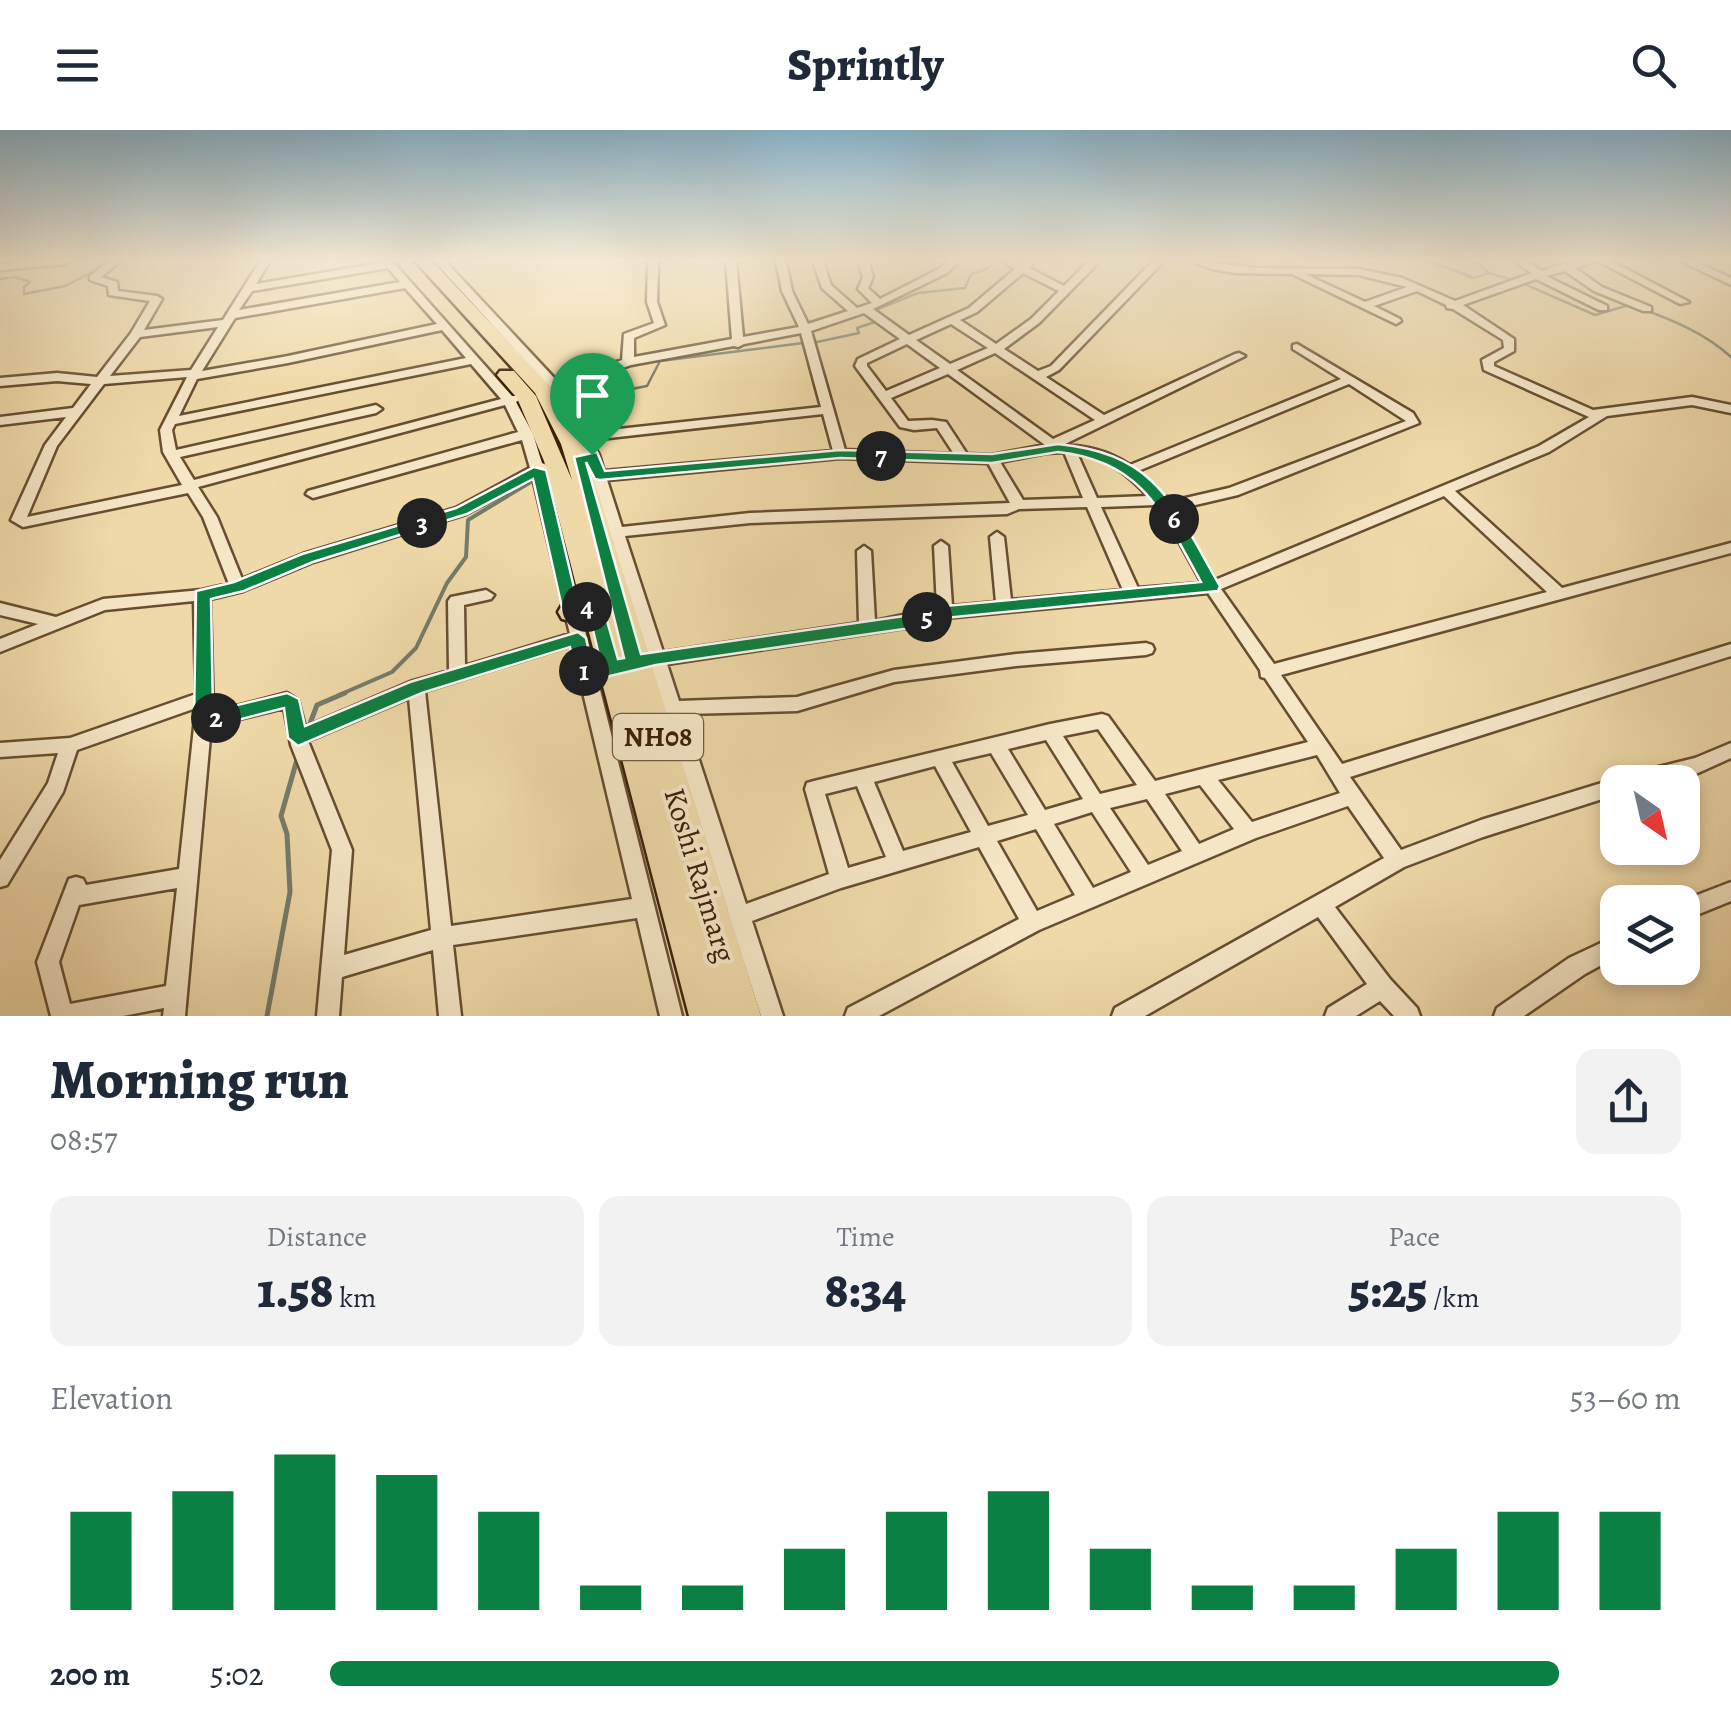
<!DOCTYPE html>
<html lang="en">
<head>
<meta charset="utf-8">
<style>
	body { margin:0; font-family:Alegreya,serif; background:#f2f2f3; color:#1f2937; height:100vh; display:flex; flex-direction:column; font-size:38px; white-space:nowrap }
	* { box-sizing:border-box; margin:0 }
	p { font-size:32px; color:#747a83 }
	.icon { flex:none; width:55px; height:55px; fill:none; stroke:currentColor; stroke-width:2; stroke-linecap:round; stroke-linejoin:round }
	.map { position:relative; height:886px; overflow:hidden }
	.drawer { display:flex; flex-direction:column; background:#fff; flex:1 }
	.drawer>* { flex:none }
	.needle { width:65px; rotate:146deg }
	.tools { position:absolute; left:1600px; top:635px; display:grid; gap:20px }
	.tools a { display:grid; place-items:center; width:100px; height:100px; border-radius:20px; background:#fff; box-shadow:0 5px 15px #0003; font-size:50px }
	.pin { position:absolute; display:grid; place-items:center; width:85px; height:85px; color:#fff; margin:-102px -42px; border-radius:50% 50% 50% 0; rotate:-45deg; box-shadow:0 0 10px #0007 }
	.pin .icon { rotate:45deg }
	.km { position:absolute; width:50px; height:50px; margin:-25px; border-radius:50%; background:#222; color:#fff; font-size:28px; line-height:50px; text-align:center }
	.round { display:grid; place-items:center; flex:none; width:105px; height:105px; border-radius:20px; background:#f2f2f3 }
	.headline { display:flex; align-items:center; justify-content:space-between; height:170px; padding:0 50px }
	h1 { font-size:55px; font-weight:800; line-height:75px }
	.stats { display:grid; grid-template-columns:repeat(3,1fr); gap:15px; height:170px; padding:10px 50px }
	.stats div { display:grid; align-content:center; border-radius:20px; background:#f2f2f3; text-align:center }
	.stats b { font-size:50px; font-weight:800 }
	.stats small { font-size:28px; font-weight:400 }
	.stats p { font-size:28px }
	.chart { height:280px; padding:20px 50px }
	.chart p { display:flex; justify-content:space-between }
	.chart svg { width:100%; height:180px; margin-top:10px; stroke:#0b8043; stroke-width:6 }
	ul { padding:0 50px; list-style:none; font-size:32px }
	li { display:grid; grid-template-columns:160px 120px 1fr; align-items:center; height:75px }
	li i { height:25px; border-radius:12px; background:#0b8043 }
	header { display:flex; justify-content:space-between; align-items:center; height:130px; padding:0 50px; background:#fff; font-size:45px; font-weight:800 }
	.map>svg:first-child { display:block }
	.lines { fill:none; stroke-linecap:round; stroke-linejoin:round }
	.stream-far2 { stroke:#747c69; stroke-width:2.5 }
	.stream-far1 { stroke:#747c69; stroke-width:4 }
	.stream { stroke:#747c69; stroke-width:5 }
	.minor-casing { stroke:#674e31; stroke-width:5 }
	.primary-casing { stroke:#3a1f09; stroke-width:5 }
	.minor { fill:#f5e6c6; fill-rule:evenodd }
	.primary { fill:#efd9a8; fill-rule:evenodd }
	.route { fill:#0b8043; stroke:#fff; stroke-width:2.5; fill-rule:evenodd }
	.labels { text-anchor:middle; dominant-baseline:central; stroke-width:8; stroke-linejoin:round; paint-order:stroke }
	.shield { fill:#f5e6c6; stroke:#725b42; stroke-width:2.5 }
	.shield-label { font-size:28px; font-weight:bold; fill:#3a1f09 }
	.street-label { font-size:30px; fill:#3a1f09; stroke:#f5e6c6 }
</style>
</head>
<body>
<header><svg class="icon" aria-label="menu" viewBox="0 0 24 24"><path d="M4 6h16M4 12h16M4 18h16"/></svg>Sprintly<svg class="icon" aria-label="search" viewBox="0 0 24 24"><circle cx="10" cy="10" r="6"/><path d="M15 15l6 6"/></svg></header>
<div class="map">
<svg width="1731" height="886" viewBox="0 0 1731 886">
	<rect width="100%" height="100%" fill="#efd9a8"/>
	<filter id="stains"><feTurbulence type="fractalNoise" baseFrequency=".002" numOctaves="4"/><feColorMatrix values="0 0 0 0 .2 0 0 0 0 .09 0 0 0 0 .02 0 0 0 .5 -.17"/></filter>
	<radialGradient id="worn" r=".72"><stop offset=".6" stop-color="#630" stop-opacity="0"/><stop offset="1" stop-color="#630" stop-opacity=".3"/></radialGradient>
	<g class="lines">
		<g class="stream-far2">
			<path d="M1429,131L1474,148L1489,143L1509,149"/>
			<path d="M1476,131L1489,143"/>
			<path d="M1568,143C1619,179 1685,184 1731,227"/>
			<path d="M0,149L15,147L30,152L24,157V164L65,156L102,137"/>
			<path d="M1522,153L1595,185L1629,175"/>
			<path d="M873,181L918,163L965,158L971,144L987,139L994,131"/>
			<path d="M817,212L859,203L857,198L875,192"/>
			<path d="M570,278L600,265L647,256L660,231L803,213"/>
		</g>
		<path class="stream-far1" d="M339,565L392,542L416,518L447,453L466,427L468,390L534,350"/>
		<g class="stream">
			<path d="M308,599L317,575L345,563"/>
			<path d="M267,886L290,762L287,704L281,686L298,626"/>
		</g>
		<defs>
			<g id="minor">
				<path d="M31,131H70L65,134L0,140V134Z"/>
				<path d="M109,131H120L101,147L117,152L118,161L157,166L162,169L144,200L223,190L260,131H270L256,154L392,131L512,266H519L521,269L516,272L533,304L542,333L550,337L544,342L594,536L617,531L623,533L625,537L623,541L597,548L682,886H660L637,788L453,815L461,886H439L433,820L342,847L339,886H317L332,720L291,615L284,578L211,596L185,886H163L164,878L123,886H51L37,832L69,749L76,747L83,749L86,755L179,739L196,578L77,620L63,662L7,755L0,757V730L48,653L58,623L0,627V613L70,608L196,564L194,471L105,480L0,522V509L38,494L0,485V473L56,487L103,469L202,460L229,454L203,387L188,363L23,397L11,390L45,315L66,287L0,295V287L73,278L91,254L57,251L0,256V248L57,243L97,247L131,203L150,171L109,165L108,156L90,150V146ZM388,138L400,152L239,180L252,161ZM405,158L437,194L288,226L202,241L235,188ZM218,197L191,240L110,246L140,207ZM442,200L466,228L179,286L197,249L288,233ZM471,234L501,269L194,350L180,327L376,283L382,279L376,275L176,320L172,300L175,294ZM187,247L160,300L163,322L182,355L27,387L57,316L104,254ZM505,275L518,302L308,361L306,364L313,368L522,310L530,338L456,378L303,424L242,449L217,387L198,357ZM533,348L570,504L465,536L464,475L491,469L494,465L486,460L451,467L448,471L449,541L410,552L305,597L298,570L287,563L213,582L210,469L243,461L313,432L466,384ZM572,515L578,542L577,545L580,550L632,769L451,796L425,561ZM409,568L431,800L344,825L352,720L308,611ZM177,758L166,856L70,874L59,832L79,775Z"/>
				<path d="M434,131H445L558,252L622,230L624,204L654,193L647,172L648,131H658L657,172L665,195L634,208V227L732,209L726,131H736L743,207L799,197L782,161L776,131H786L792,161L808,194L848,181L822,158L813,131H823L831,155L857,178L872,173L858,159L863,147L858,131H868L873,147L868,158L880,169L939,139L948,131H959L947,143L873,179L909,205L969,178L1015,139L1002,131H1015L1021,134L1025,131H1036L1029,138L1064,156L1089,131H1100L1039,193L1004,219L1038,241L1051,236L1153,131H1164L1059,240L1046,247L1104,285L1235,224L1239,223L1245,226L1063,315C1088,316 1108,321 1130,335L1341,249L1293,219V215L1297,214L1413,283L1419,293L1238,365L1174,380L1215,450L1539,316L1589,287L1484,240L1482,230L1504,218L1503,210L1453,179L1447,178L1446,175L1417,161L1374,176L1400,189L1401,191L1396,194L1292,144L1236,143L1212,139L1191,131L1256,138L1359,139L1402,148L1455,171L1532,143L1513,131H1525L1542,141L1565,133L1597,131L1575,138L1602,157L1651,177V181H1643L1594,161L1565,141L1546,146L1607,176V180H1599L1536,149L1463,175L1514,209V221L1494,232V236L1593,280L1692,267L1731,275V283L1692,275L1607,286L1549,322L1455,361L1562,458L1731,413V423L1281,545L1342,634L1731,514V526L1350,647L1401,720L1481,690L1618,648L1622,650L1630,644L1695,628L1731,613V628L1698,643L1659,652H1618V664L1483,707L1404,737L1335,777L1390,849L1417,878L1420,886H1394L1380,871L1356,886H1325L1328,878L1367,854L1318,787L1145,886H1112L1115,878L1384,728L1348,676L1256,708L1039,800L879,886H845L848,878L1019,789L979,717L841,758L752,791L783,886H761L733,798L725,796L722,789L728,781L651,536L643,534L641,530L648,524L585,325L553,262L547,264L541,260L548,256ZM1023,143L1059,161L1031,189L996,214L960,190L977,182ZM1305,144L1359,145L1407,157L1365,172ZM864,183L900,209L858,229L855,236L900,297L914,300L937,298L954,324L845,320L811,201ZM951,194L988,218L950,234L916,210ZM801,203L821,277L600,301L594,305L600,309L823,284L833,321L604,341L599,325L563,259L631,235L734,216L738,217L744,214ZM907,214L940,238L886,261L867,236V233ZM995,223L1095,290L1053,309L957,240ZM948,244L1045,315L992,325L967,324L946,292L932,290L908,291L891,268ZM1349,254L1406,291L1229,358L1168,372L1167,367L1162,366L1138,341ZM1064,322L1083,368L1023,370L1000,332L1046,323ZM1077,323C1107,327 1128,345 1148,366L1097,368ZM840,328L988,333L1010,373L750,383L622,397L607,350ZM1444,366L1547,462L1274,534L1221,459ZM1155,375L1177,408L1202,453L1138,458L1101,377ZM1087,377L1123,460L1011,470L1004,407L997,402L990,407L996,472L952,476L948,416L941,411L934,416L937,478L875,491L871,421L864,416L857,421L859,493L663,522L625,406L750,393L1007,384L1019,379ZM1208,463L1260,540L1261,547L1265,548L1308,612L1155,651L1108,586L1102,584L1050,594L814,651L807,653L805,659L829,744L746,774L684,584L797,581L894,552L1016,536L1146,525L1152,523L1154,519L1152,515L1146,513L1016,524L894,540L797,567L679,571L667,534L904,498L945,488ZM1098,599L1137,655L1100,664L1063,606ZM1046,610L1083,669L1045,680L1008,619ZM991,623L1028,685L988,696L952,632ZM1317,625L1340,663L1252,692L1218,650ZM935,636L971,702L903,721L874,652ZM1200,655L1234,699L1199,714L1165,664ZM857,656L886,727L848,738L825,664ZM1147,669L1182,721L1148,735L1110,678ZM1092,682L1131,742L1093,758L1054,694ZM1036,699L1075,765L1037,781L997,711Z"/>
				<path d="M1598,131H1611L1689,172L1680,174Z"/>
				<path d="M1681,131H1694L1731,148V155Z"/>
				<path d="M1731,752V771L1682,791V772H1679Z"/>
				<path d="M1618,805V826L1585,844L1524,886H1494L1497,878L1569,828Z"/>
			</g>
			<path id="primary" d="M415,131H432L551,257L583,314L761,886H689L585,487L571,491L562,489L558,482L562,475L580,470L544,331L517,268L497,245L500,241H514L536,266L572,350L561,314L535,263Z"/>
		</defs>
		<use href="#minor" class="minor-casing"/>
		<use href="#primary" class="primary-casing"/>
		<use href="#minor" class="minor"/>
		<use href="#primary" class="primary"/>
	</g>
	<linearGradient id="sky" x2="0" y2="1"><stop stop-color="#89b6cf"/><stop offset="0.51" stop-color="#f8eed8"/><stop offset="1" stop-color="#f8eed8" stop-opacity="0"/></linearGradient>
	<rect width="1731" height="255" fill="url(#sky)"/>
	<path class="route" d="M1058,314C1159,324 1174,377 1220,456L1218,461L945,488L904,499L656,535L585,552L576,546L570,517L422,563L298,616L288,608L284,578L203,599L194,591L196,461L234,452L302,424L456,378L534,337L546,340L578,474L601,470L618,529L624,528L574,327L597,322L605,341L840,320L992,324ZM1058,322C1143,331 1163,384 1201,452L945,476L904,486L641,524L586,332L595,349L600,350L840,328L992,333ZM533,349L563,482L571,488L589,483L601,534L592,537L586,508L578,502L410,552L305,596L299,569L287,563L213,581L211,469L244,461L313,432L467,384Z"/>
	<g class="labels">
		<rect class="shield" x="613" y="584" width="90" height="46" rx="8"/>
		<g class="shield-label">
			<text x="658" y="607">NH08</text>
		</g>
		<g class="street-label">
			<text transform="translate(700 745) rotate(73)">Koshi Rajmarg</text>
		</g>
	</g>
	<rect width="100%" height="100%" filter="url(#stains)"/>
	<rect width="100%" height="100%" fill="url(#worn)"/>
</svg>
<div class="tools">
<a><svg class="needle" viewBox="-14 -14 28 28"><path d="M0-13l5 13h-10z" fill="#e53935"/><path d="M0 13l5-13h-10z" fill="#747a83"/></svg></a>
<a><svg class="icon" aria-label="layers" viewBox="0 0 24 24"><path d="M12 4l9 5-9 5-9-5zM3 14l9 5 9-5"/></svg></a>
</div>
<div class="pin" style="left:592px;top:325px;background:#1e9e55"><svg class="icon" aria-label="arrive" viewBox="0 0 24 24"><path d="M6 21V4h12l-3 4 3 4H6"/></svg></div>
<b class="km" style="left:584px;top:541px">1</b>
<b class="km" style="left:216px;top:588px">2</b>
<b class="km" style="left:422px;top:393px">3</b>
<b class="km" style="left:587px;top:477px">4</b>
<b class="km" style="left:927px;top:487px">5</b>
<b class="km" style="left:1174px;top:389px">6</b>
<b class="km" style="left:881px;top:326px">7</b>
</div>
<section class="drawer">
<div class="headline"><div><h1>Morning run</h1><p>08:57</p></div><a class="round"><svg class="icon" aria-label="share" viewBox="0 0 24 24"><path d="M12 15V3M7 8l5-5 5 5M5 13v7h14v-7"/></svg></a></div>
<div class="stats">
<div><p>Distance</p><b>1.58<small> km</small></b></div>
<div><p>Time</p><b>8:34</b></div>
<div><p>Pace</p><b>5:25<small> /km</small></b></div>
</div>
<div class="chart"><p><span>Elevation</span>53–60 m</p>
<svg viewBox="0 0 160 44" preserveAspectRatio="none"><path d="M5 44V20M15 44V15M25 44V6M35 44V11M45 44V20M55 44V38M65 44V38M75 44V29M85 44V20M95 44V15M105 44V29M115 44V38M125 44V38M135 44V29M145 44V20M155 44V20"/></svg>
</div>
<ul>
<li><b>200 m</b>5:02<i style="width:91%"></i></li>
</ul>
</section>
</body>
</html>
